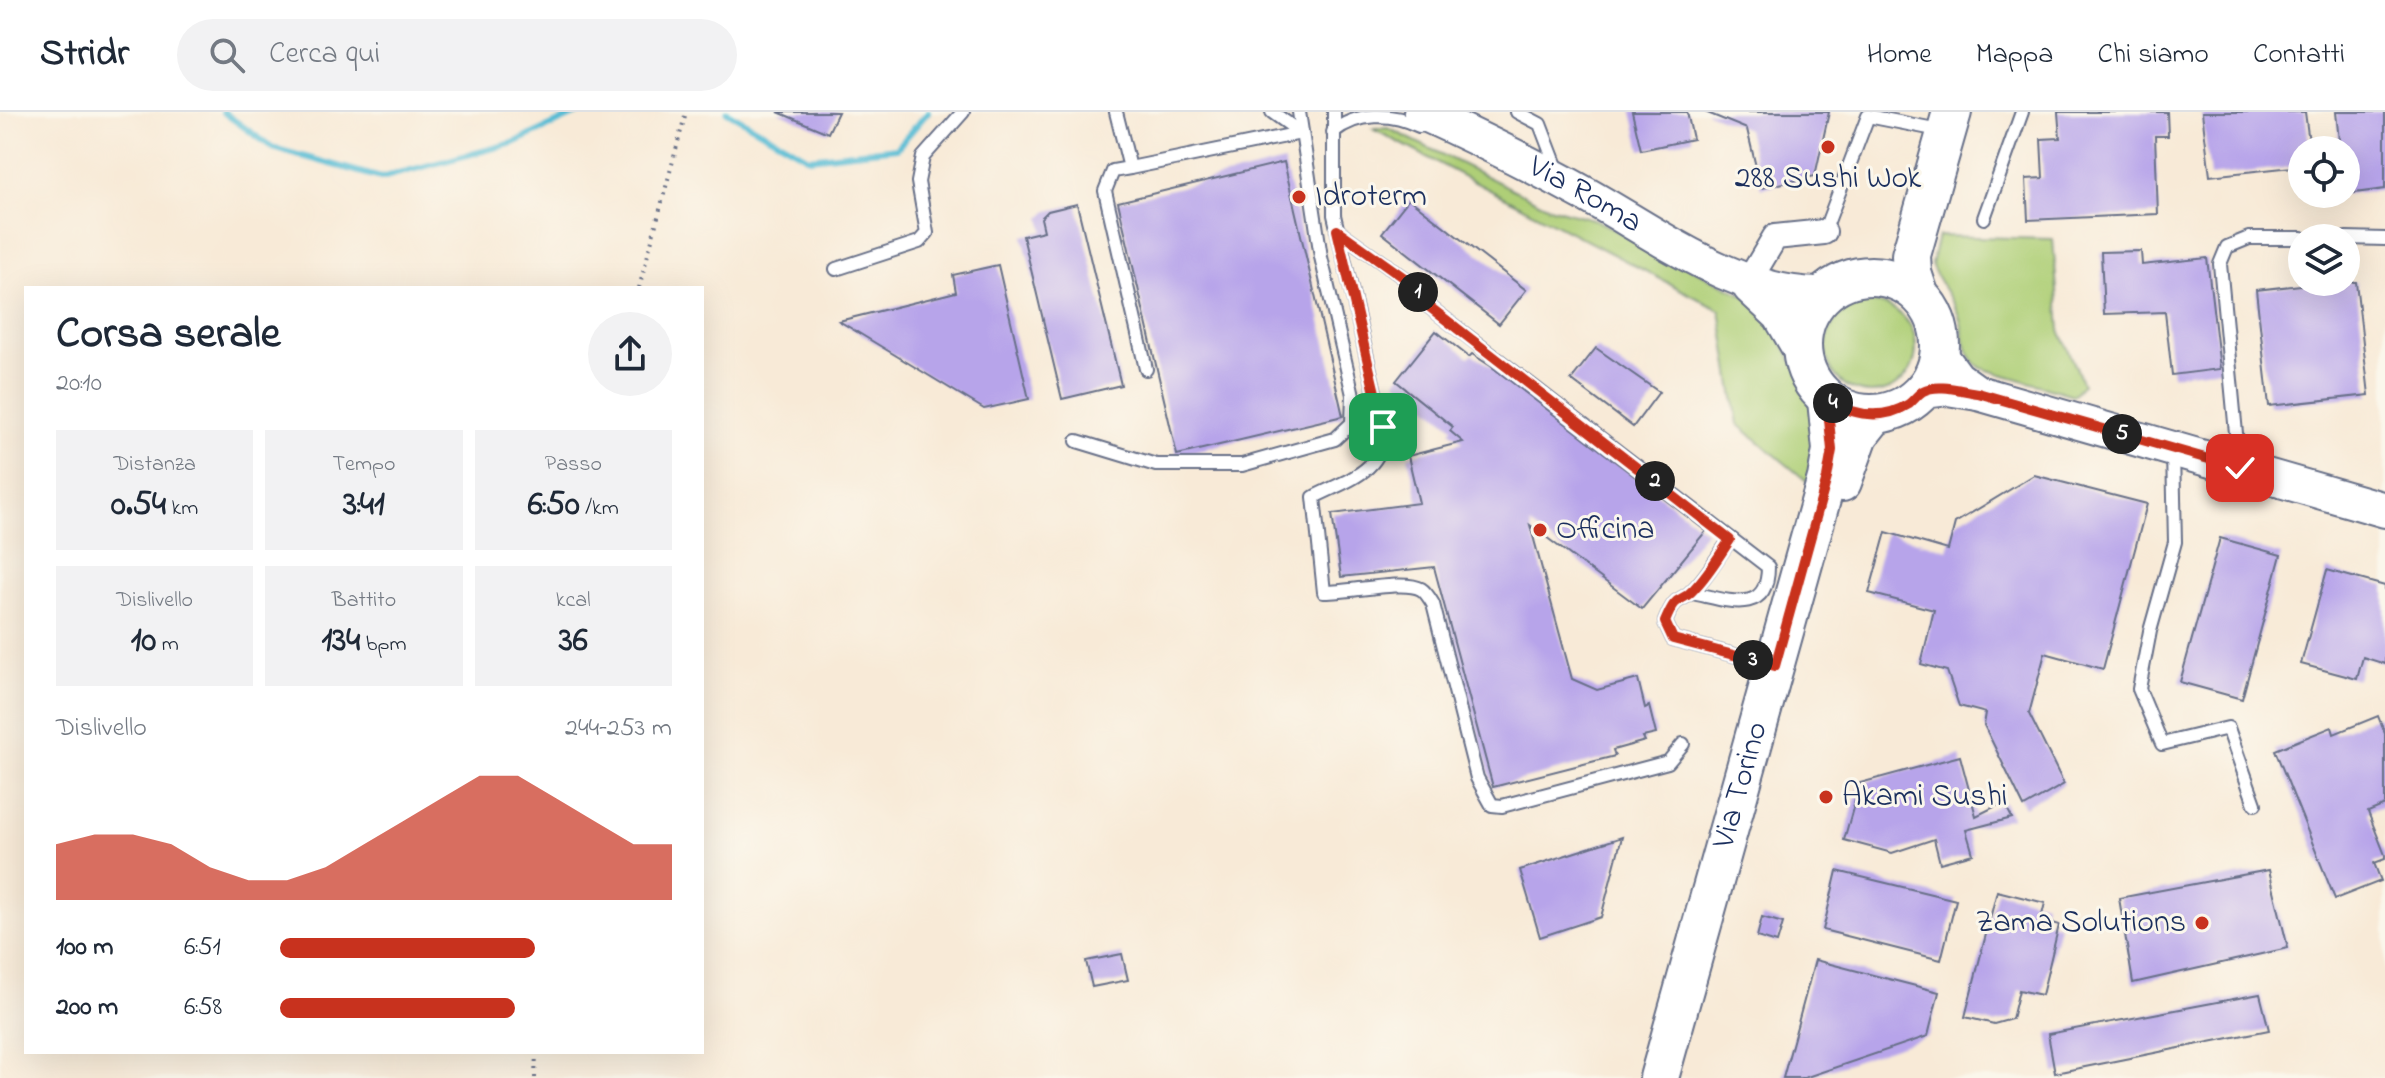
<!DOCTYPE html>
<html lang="it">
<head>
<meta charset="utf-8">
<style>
	body { margin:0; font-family:"Indie Flower",sans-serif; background:#f2f2f3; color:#1f2937; height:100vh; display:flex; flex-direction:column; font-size:30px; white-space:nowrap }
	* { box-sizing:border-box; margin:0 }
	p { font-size:26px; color:#747a83 }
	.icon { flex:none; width:44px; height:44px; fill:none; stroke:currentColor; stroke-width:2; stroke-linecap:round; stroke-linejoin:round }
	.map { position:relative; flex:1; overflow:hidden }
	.panel { position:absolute; left:24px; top:174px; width:680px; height:768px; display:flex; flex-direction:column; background:#fff; border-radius:0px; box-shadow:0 8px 32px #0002 }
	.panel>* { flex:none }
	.tools { position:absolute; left:2288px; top:24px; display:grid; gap:16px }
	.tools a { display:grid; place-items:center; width:72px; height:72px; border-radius:50%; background:#fff; box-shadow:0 8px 32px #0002; font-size:40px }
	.pin { position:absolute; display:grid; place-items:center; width:68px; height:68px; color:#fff; margin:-34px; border-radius:16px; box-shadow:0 4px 12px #0006 }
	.km { position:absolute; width:40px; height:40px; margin:-20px; border-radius:50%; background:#222; color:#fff; font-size:22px; line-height:40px; text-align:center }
	.round { display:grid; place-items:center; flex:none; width:84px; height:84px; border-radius:42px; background:#f2f2f3 }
	.headline { display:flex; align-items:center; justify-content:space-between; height:136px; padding:0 32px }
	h1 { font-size:44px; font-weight:800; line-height:60px }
	.stats { display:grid; grid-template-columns:repeat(3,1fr); gap:12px; height:136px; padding:8px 32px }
	.stats div { display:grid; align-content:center; border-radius:0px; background:#f2f2f3; text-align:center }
	.stats b { font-size:34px; font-weight:800 }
	.stats small { font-size:22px; font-weight:400 }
	.stats p { font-size:22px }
	.chart { height:224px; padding:16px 32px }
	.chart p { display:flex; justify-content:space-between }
	.chart svg { width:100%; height:144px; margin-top:8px; fill:#c8321e; opacity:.7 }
	ul { padding:0 32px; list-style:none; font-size:26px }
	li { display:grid; grid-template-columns:128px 96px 1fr; align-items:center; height:60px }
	li i { height:20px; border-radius:10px; background:#c8321e }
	header { display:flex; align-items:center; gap:48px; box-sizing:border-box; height:112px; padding:0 40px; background:#fff; border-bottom:2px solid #e0e1e3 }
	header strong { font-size:38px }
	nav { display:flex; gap:44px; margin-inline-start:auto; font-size:28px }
	.search { width:560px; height:72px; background:#f2f2f3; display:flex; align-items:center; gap:20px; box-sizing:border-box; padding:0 28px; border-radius:44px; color:#747a83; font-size:30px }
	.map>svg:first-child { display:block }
	.green { fill:#afcf77; stroke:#657f6a; stroke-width:2 }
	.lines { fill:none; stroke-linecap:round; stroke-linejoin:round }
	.stream { stroke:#56bcd4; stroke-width:6 }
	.building { fill:#b7a4ea }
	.lane-casing { stroke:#687088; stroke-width:16 }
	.street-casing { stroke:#687088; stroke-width:28 }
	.secondary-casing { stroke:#687088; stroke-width:38 }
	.primary-casing { stroke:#687088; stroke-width:42 }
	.path { stroke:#687088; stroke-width:4; stroke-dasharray:2 6; stroke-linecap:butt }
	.lane { stroke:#fff; stroke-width:12 }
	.street { stroke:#fff; stroke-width:24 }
	.secondary { stroke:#fff; stroke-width:34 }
	.primary { stroke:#fff; stroke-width:38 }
	.route-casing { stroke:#fff; stroke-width:16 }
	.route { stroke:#c8321e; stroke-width:10 }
	.poi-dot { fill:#c8321e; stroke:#fbf7ec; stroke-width:3 }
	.labels { text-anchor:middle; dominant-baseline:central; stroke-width:6; stroke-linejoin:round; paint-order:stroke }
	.poi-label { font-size:32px; fill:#1b2f5e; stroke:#fbf7ec; text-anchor:start }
	.street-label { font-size:32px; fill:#1b2f5e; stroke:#fbf7ec }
</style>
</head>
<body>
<header>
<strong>Stridr</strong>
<div class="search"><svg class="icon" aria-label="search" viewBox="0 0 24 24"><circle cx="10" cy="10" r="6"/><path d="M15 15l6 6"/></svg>Cerca qui</div>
<nav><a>Home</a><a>Mappa</a><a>Chi siamo</a><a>Contatti</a></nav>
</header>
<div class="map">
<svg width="2385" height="966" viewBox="0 0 2385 966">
	<rect width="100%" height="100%" fill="#fbf7ec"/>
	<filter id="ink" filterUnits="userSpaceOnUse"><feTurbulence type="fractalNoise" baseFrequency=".0125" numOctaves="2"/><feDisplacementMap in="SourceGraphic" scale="16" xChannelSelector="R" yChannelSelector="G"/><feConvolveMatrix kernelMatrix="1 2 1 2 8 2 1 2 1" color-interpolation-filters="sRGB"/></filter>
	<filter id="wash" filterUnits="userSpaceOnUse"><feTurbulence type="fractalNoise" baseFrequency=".006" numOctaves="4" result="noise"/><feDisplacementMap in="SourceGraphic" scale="32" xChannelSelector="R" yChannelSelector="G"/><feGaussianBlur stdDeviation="1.8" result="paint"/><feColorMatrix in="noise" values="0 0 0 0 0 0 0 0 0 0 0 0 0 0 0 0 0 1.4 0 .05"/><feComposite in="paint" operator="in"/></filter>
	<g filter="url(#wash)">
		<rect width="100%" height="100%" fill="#f8ead7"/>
		<g class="green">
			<path d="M1388,16L1549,95L1596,108L1761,192L1812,284L1821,317L1809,371L1738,312L1720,198L1373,17Z"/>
			<path d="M1938,124L2053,127L2060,218L2083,272L2073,283L1981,256C1962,242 1966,224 1959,204C1952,185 1938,171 1931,152Z"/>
			<circle cx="1871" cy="236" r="45"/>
		</g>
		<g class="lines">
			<g class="stream">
				<path d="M223,0L273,36L381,66L513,31L581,0"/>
				<path d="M727,0L809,46L897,36L928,0"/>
			</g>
		</g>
		<g id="blocks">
			<g class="building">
				<path d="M778,0H838L828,21Z"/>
				<path d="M1632,0H1687L1693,27L1641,38Z"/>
				<path d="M1705,0H1829L1815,64L1761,76L1747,17Z"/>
				<path d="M2058,0H2167L2168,24H2155L2158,102L2028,108L2026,67L2043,66L2041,27L2060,26Z"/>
				<path d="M2202,0H2305L2310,38H2302V54L2210,64Z"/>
				<path d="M2336,0H2385V77L2346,82V38H2340Z"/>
				<path d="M1284,50L1343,304L1177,343L1118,90Z"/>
				<path d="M1409,87L1526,178L1499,212L1382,121Z"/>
				<path d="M1077,92L1121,273L1062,287L1023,124L1044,119L1041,106L1048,99Z"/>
				<path d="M2141,139L2142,153L2207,146L2220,257L2172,263L2165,200L2104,202L2101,140Z"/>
				<path d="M998,153L1029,287L984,297L839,209L956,180L953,163Z"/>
				<path d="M2327,170H2356L2369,283L2269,294L2256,178Z"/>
				<path d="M1436,219L1469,245L1472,242L1492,255L1706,419L1642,497L1530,413L1572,567L1597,578L1638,567L1645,596L1649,594L1656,622L1643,625L1645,629L1613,638L1615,644L1493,675L1434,455L1341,465L1332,402L1419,391L1408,344L1463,330L1450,319L1453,315L1396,269Z"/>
				<path d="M1596,236L1659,280L1633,315L1571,268Z"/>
				<path d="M2034,363L2147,392L2103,557L2045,541L2029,602L2064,672L2024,695L1984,613L1986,601L1959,594L1947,559L1921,552L1934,498L1869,481L1886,420L1948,438L1955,411Z"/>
				<path d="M2220,426L2281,443L2242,587L2180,570Z"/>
				<path d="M2327,458L2385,474V552L2363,545L2357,567L2301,552Z"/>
				<path d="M2378,604L2385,622V693L2368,700L2385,743V747L2374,751L2381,769L2335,787L2275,638L2332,615L2334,622Z"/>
				<path d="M1960,644L1976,704L2004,690L2012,706L1966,718L1973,742L1940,751L1934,727L1892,741L1844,728L1860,671Z"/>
				<path d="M1622,725L1601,805L1540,825L1520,758Z"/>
				<path d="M2269,758L2288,836L2133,871L2119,786Z"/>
				<path d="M1837,759L1956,788L1941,848L1823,818Z"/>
				<path d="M1997,779L2045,791L2041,807L2059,813L2042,883L2019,878L2012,907L1994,912L1965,905Z"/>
				<path d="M1762,805L1783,811L1777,831L1757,825Z"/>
				<path d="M1122,842L1128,868L1092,875L1086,849Z"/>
				<path d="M1815,848L1939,880L1928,924L1804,966H1783Z"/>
				<path d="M2260,882L2269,918L2055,961L2048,922Z"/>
			</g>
		</g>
	</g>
	<g filter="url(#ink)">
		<use href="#blocks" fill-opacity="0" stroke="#687088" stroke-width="2"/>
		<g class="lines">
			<defs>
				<g id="lane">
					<path d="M1116,0L1130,56L1113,59L1105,79L1146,257"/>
					<path d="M1272,0L1301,21"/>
					<path d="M1334,0V103L1383,315C1386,359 1347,368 1314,385L1324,480C1347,481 1404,467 1421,477C1426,480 1430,487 1433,492L1477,666L1492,693L1502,694L1668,650L1683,632"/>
					<path d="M1517,0L1540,12L1558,59"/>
					<path d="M1333,20C1357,0 1391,0 1419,14"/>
					<path d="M1130,56L1301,21"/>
					<path d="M1984,106L2022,0"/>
					<path d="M1337,118L1413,172L1427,193L1768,455C1768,506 1724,487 1692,481"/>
					<path d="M1824,120L1868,4L1929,16"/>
					<path d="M2346,126L2385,127"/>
					<path d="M836,157L919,130L927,121L918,70L923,45L963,0"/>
					<path d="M1077,329L1156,353H1242L1335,327L1352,311L1353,283L1321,145L1299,0"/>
					<path d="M2173,340L2175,430L2150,519L2139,577L2162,632L2228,616L2255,692"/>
					<path d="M2239,353L2220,152L2227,135L2249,126H2302"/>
					<path d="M1730,428C1718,444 1708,463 1694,477C1679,494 1678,478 1665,510L1673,527L1772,553"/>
				</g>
				<path id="street" d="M1747,172L1775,125L1824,120"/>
				<g id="secondary">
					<path id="s1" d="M1421,0C1476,25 1531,52 1585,82C1657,122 1738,184 1822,183"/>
					<path d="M1750,175L1780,203L1801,239"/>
					<path d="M1940,243L1957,266L1978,281"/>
					<path d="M1923,279L1948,276L1978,281L2385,398"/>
				</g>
				<g id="primary">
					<circle cx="1871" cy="233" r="69"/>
					<path d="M1919,182L1912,161L1911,143L1952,0"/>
					<path d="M1842,370L1859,323L1875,303"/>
					<path id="s2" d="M1659,966L1827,366L1832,338L1827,288"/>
				</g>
			</defs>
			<use href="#lane" class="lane-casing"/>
			<use href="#street" class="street-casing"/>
			<use href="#secondary" class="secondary-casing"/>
			<use href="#primary" class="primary-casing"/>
			<g class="path">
				<path d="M639,176L686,0"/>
				<path d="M535,966L536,940"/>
			</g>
			<use href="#lane" class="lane"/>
			<use href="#street" class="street"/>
			<use href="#secondary" class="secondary"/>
			<use href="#primary" class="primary"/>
		</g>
	</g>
	<g class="lines" filter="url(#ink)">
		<defs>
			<path id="route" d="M1383,315L1337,118L1413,172L1427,193L1730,428C1719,444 1708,463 1694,477C1679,494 1678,478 1665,510L1673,527L1775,554L1827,366L1832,338L1827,288C1853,303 1882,309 1909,292C1914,288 1918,282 1923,279C1938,271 1962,279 1978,281L2240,356"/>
		</defs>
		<use href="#route" class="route-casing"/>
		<use href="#route" class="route"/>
	</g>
	<g class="poi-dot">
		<circle cx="1828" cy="35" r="8"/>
		<circle cx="1299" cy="85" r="8"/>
		<circle cx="1540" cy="418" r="8"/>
		<circle cx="1826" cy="685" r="8"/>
		<circle cx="2202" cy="811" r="8"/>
	</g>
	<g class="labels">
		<g class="poi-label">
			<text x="1828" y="67" text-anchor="middle">288 Sushi Wok</text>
			<text x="1315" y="85">Idroterm</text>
			<text x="1556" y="418">Officina</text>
			<text x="1842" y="685">Akami Sushi</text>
			<text x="2186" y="811" text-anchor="end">Zama Solutions</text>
		</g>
		<g class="street-label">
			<text stroke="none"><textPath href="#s1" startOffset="184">Via Roma</textPath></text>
			<text stroke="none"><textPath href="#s2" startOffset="304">Via Torino</textPath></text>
		</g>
	</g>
</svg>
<div class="tools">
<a><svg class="icon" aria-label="locate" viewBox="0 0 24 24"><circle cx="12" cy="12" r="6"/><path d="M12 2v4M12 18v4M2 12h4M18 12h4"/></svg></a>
<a><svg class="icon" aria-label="layers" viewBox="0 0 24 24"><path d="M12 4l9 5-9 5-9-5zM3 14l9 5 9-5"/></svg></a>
</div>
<div class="pin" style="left:1383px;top:315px;background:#1e9e55"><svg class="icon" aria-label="arrive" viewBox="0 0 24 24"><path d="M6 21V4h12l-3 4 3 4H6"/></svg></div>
<div class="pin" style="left:2240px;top:356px;background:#d93025"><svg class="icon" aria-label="check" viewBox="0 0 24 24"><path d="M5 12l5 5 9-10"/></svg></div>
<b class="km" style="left:1418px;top:180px">1</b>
<b class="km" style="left:1655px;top:369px">2</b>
<b class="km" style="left:1753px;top:548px">3</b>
<b class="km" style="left:1833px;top:291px">4</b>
<b class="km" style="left:2122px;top:322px">5</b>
<section class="panel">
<div class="headline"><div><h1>Corsa serale</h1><p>20:10</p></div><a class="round"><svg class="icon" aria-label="share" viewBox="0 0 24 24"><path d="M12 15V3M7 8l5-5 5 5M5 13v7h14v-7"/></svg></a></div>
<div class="stats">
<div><p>Distanza</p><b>0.54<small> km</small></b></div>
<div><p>Tempo</p><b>3:41</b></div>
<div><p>Passo</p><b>6:50<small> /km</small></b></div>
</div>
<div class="stats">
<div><p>Dislivello</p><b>10<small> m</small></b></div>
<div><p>Battito</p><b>134<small> bpm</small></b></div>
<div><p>kcal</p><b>36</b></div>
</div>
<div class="chart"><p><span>Dislivello</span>244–253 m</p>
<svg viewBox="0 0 160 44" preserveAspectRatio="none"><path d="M0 44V27L10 24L20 24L30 27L40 34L50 38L60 38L70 34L80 27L90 20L100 13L110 6L120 6L130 13L140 20L150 27L160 27V44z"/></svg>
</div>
<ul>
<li><b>100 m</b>6:51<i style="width:65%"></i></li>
<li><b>200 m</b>6:58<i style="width:60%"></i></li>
</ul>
</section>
</div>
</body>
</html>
